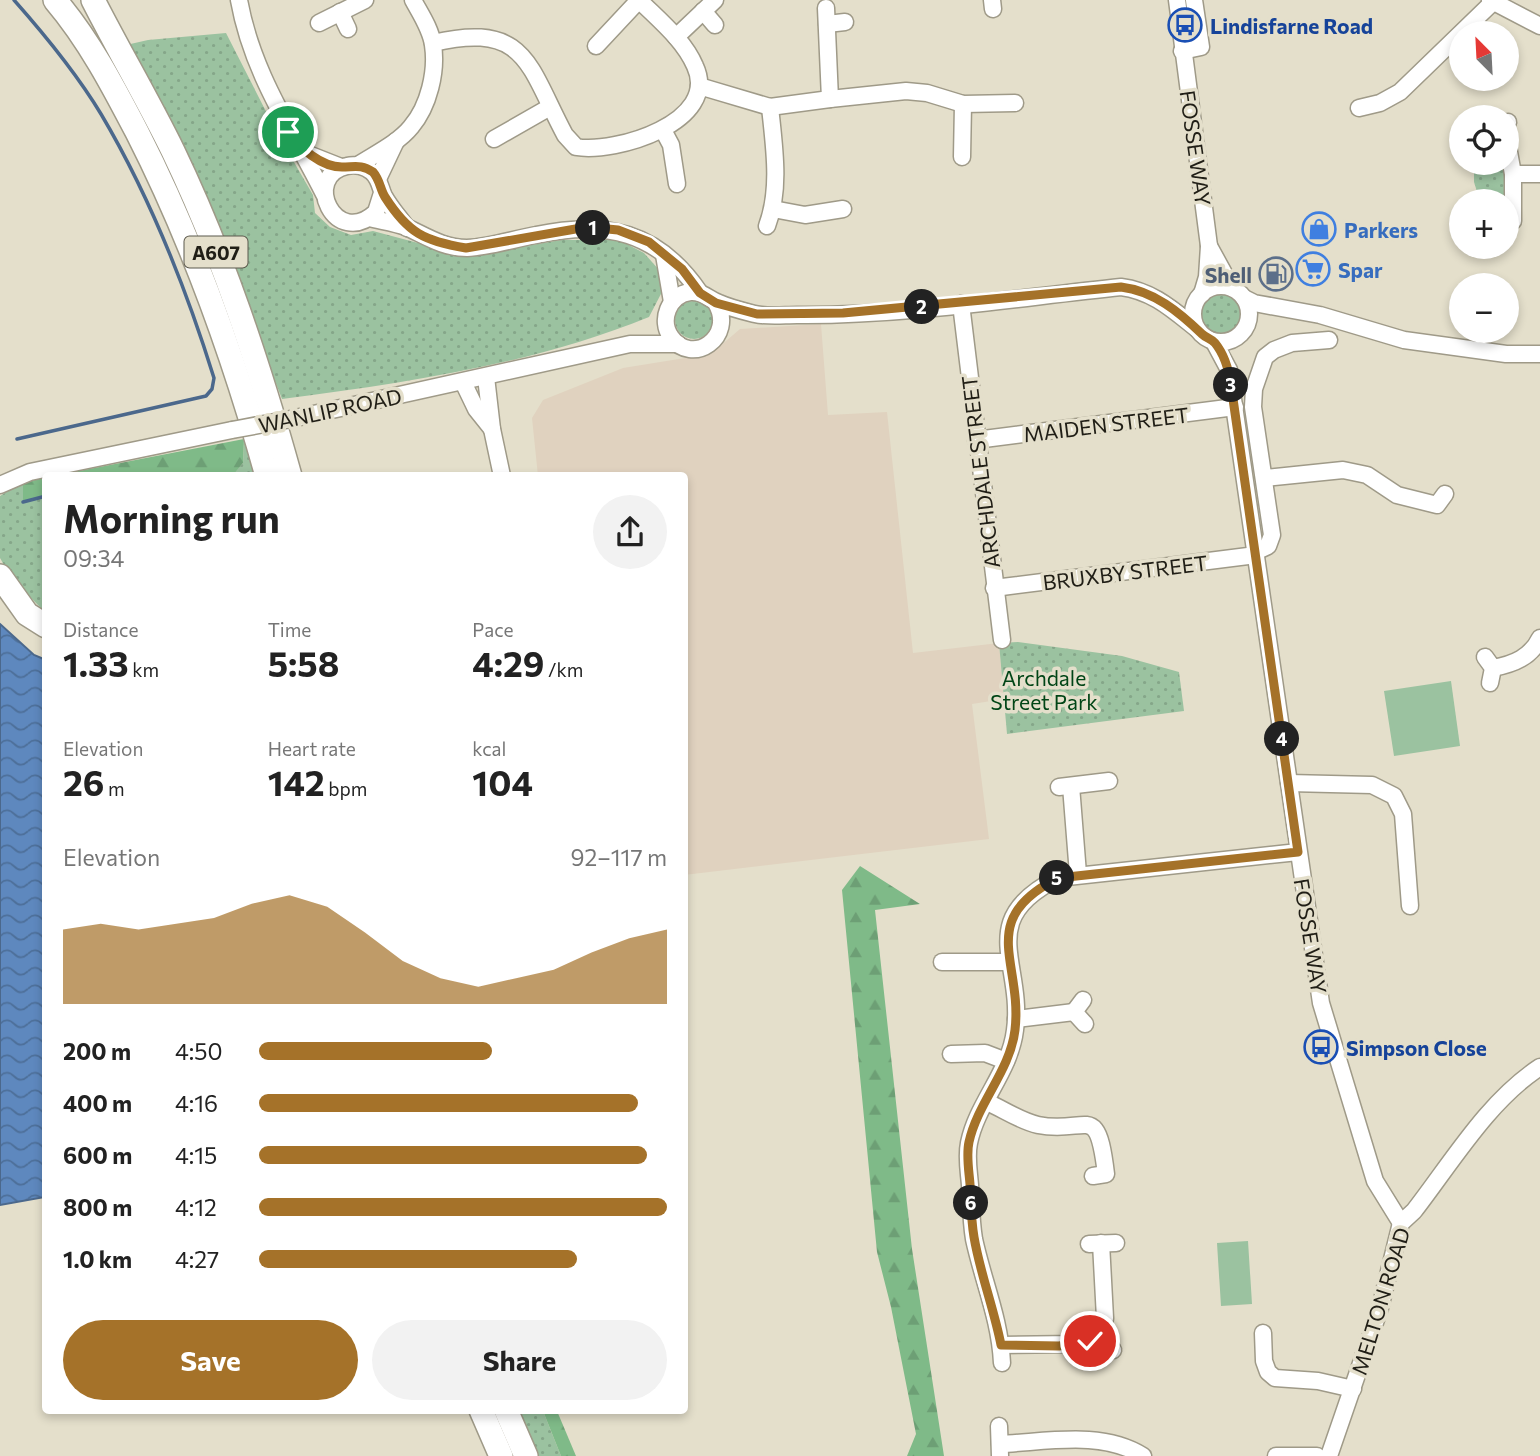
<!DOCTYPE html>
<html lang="en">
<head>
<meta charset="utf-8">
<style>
	body { margin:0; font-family:Commissioner,sans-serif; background:#f2f2f2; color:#222; height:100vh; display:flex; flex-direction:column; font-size:26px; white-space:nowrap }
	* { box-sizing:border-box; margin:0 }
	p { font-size:23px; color:#767676 }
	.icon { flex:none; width:38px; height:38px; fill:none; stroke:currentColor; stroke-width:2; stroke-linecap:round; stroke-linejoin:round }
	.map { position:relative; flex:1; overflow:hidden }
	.details { position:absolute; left:42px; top:472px; width:646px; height:942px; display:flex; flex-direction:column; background:#fff; border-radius:7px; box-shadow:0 4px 10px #0003 }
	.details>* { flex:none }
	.needle { width:46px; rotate:336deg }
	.fabs { position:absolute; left:1449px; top:21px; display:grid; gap:14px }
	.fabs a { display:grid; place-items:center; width:70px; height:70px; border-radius:50%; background:#fff; box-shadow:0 4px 10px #0003; font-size:35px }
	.pin { position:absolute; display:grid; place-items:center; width:60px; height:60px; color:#fff; margin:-30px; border:4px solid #fff; border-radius:50%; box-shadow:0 2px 7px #0007 }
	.km { position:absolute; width:35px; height:35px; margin:-18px; border-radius:50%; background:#222; color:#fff; font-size:19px; line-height:35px; text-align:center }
	.round { display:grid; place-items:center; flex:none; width:74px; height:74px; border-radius:37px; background:#f2f2f2 }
	.summary { display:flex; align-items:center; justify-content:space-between; height:119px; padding:0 21px }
	h1 { font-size:38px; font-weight:700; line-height:52px }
	.figures { display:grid; grid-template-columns:repeat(3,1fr); gap:10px; height:119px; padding:7px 21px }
	.figures div { display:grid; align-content:center }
	.figures b { font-size:35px; font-weight:700 }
	.figures small { font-size:19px; font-weight:400 }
	.figures p { font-size:19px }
	.chart { height:196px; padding:14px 21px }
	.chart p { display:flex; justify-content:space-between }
	.chart svg { width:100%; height:126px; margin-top:7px; fill:#a57229; opacity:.7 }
	.button { display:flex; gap:14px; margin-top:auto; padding:14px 21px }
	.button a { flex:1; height:80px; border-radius:42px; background:#a57229; color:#fff; font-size:28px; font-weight:700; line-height:80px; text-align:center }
	.button a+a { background:#f2f2f2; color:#222 }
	ul { padding:0 21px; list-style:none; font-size:23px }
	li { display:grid; grid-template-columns:112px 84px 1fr; align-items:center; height:52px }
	li i { height:18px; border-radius:9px; background:#a57229 }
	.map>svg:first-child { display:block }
	.industrial { fill:#e0d2bf }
	.grass { fill:url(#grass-dots) }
	.forest { fill:url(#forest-firs) }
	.pitch { fill:#9bc2a0 }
	.water { fill:url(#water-waves); stroke:#4b688c; stroke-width:2 }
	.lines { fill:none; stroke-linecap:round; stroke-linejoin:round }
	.stream { stroke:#4b688c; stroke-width:3.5 }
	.minor-casing { stroke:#9f9a88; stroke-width:19 }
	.highway-casing { stroke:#9f9a88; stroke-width:26 }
	.minor { stroke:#fff; stroke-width:16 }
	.highway { stroke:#fff; stroke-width:23 }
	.minor-bridge-casing { stroke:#9f9a88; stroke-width:19; stroke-linecap:butt }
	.minor-bridge { stroke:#fff; stroke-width:16 }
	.route-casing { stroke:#fff; stroke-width:14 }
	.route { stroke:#a57229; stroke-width:9 }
	.labels { text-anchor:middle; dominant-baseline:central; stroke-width:7; stroke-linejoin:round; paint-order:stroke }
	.shield { fill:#e4dfcb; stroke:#5b584c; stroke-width:2 }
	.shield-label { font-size:19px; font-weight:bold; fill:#201e16 }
	.transit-label { font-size:21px; font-weight:bold; fill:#164399; stroke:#e4dfcb; text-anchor:start }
	.street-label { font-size:21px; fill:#201e16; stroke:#e4dfcb }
	.shop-label { font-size:21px; font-weight:bold; fill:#366cbe; stroke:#e4dfcb; text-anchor:start }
	.service-label { font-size:21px; font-weight:bold; fill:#4e5e75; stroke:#e4dfcb; text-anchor:end }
	.park-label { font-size:21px; fill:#004516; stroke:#e4dfcb }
</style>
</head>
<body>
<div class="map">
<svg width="1540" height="1456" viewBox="0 0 1540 1456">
	<defs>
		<pattern id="grass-dots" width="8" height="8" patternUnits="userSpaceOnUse" patternTransform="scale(1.75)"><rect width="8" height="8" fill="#9bc2a0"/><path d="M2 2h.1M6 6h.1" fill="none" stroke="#85a689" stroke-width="1.8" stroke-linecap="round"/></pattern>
		<pattern id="forest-firs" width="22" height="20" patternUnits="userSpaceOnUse" patternTransform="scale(1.75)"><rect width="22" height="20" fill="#7fba88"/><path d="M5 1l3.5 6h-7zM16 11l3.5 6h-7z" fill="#6d9f75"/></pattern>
		<pattern id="water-waves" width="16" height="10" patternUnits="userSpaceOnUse" patternTransform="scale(1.75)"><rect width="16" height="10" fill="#5e88be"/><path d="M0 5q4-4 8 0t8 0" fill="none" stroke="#4d6f99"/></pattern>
	</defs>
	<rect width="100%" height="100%" fill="#e4dfcb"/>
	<path class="industrial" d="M821,324L828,415L887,412L913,653L999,643L1004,699L972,704L989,839L684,875V476H538L532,418L543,400L623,368L685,358L719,347L740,329Z"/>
	<g class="grass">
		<path d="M226,33L276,131L313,195L315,213L330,227L351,235L373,231L467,256L561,240H619L644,253L660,271L663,290L649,317C534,364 406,383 282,399L223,248L126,45L148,40Z"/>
		<path d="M1474,163H1507V201H1480L1474,182Z"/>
		<circle cx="1221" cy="314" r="22"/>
		<circle cx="694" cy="320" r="19"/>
		<path d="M248,438L257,476H225L232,475L243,463L244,439Z"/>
		<path d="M23,482V502L45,496V612L12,579L0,558V496Z"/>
		<path d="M1018,642L1122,656L1179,672L1184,711L1007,734L999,643Z"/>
		<path d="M506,1411H543L561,1456H526Z"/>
	</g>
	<g class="forest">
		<path d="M244,439L243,463L232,476H53Z"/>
		<path d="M45,478V496L23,502V482Z"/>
		<path d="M860,866L920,904L875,910L912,1249L944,1456H907L916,1434L891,1307L877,1252L842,890Z"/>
		<path d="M543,1411H557L576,1456H561Z"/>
	</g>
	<g class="pitch">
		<path d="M1451,681L1460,746L1394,756L1384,691Z"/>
		<path d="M1248,1241L1252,1304L1221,1306L1217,1243Z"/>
	</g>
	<path class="water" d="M0,624L34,655L46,660L45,1197L0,1205Z"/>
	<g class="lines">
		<g class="stream">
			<path d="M14,0C45,35 77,74 101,114C149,195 186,288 214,378L212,389L206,396L17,439"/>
			<path d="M225,476H233"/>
			<path d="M23,502L46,496"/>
		</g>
		<defs>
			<g id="minor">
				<path d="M239,0C252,73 292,130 324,194"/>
				<path d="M992,0L993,9"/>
				<path d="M1177,0L1209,246L1207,277L1202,294"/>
				<path d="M1490,0L1540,26"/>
				<path d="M703,11L715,25"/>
				<path d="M340,12L348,29"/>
				<path d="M319,23L365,0"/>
				<path d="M827,24L845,22"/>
				<path d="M676,37L715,0"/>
				<path d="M433,43C527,21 528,66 565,135L576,147C615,154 721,122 695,66C684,40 659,20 639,0"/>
				<path d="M596,46L639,0"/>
				<path d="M1182,51L1201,47L1194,0"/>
				<path d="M699,86L770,107L830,99L826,8"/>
				<path d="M830,99L906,91L927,93L963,104L1015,103"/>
				<path d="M1359,108L1380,103L1400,92L1493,2"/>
				<path d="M1507,124L1508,122"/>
				<path d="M663,130L671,145L677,184"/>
				<path d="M494,139L550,107"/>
				<path d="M1507,141L1513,174V221"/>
				<path d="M303,152L341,167"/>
				<path d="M962,157L963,104"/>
				<path d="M358,165C375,154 398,143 411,127C429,106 437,71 433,45C431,29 420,13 413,0"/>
				<path d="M1513,174H1540"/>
				<path d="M378,179L396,141"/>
				<path d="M382,193L376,212C335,250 301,176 347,166C355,164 365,166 372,172C380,179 380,188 384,196C390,207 399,217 407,228"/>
				<path d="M773,209L805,215L843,209"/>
				<path d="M369,218C381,221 395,223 406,227C426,236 443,248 467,248C490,247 513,239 536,235C606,220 658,231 700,293"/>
				<path d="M767,226C781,189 774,146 770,107"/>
				<path d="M1209,246L1232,288"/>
				<path d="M664,255L672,302"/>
				<circle cx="1221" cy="314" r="28"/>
				<path d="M1244,298L1254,303L1320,315L1404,340L1506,354H1540"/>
				<path d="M716,303C736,337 692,367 671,337C659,320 669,295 690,292C703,291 708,299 719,303C730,308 743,311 755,314C768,317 784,315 797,315C905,316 1015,298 1121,287C1153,291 1173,310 1197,329"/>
				<path d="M961,304L1002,640"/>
				<path d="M1214,342L1229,370L1231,385L1321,1003L1375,1181L1401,1223"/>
				<path d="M486,377L492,429L502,476"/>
				<path d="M463,382L476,409L492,429"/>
				<path d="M291,419L630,344H678"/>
				<path d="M976,440L1235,407"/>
				<path d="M1265,478L1343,470L1367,475L1397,495L1437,505L1445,494"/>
				<path d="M0,485L30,472L232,430"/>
				<path d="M1255,552L1268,546L1272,535L1253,407L1254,389L1265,357L1274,350L1292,343L1329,340"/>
				<path d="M994,588L1256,555"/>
				<path d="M1485,657L1493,668L1490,683"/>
				<path d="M1493,668C1514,664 1531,657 1540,638"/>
				<path d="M1289,783L1372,785L1394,796L1403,814L1410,906"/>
				<path d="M1071,786L1078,874"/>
				<path d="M1059,787L1109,781"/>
				<path d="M942,962H1009"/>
				<path d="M1083,1000L1074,1012L1085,1024"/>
				<path d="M1016,1019L1074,1012"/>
				<path d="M951,1054L985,1053L1006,1061"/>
				<path d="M987,1102C1003,1109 1020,1121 1038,1125C1088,1135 1097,1099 1106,1174L1093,1176"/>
				<path d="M1089,1244L1116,1243"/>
				<path d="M1263,1333L1264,1361L1268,1372L1275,1378L1318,1381L1353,1389"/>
				<path d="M1102,1335L1113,1350"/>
				<path d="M1001,1345L1075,1344L1102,1335L1105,1318L1101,1243"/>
				<path d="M1002,1363C1000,1319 983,1281 974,1239C971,1221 971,1203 970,1185C969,1172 966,1157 969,1143C977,1103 1010,1072 1015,1030C1024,963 974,920 1058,878L1298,852"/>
				<path d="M999,1426L1000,1456"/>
				<path d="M1000,1444C1047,1442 1102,1430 1143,1456"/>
				<path d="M1276,1456H1317"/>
				<path d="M1329,1456L1380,1308L1401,1223L1414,1211C1452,1162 1488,1101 1540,1067"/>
			</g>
			<g id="highway">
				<path d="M55,0C89,40 113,86 137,132C193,242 234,357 267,476"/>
				<path d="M93,0C119,51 148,100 173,151C223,255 259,365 290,476"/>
				<path d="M0,576L27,614L46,626"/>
				<path d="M481,1410L501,1456"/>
				<path d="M506,1410L526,1456"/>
			</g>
		</defs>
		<use href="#minor" class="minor-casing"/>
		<use href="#highway" class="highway-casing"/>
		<use href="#minor" class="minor"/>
		<use href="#highway" class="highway"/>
		<defs>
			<path id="minor-bridge" d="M232,430L291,419"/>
		</defs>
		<use href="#minor-bridge" class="minor-bridge-casing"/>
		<use href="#minor-bridge" class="minor-bridge"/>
	</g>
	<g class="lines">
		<defs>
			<path id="route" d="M288,132C300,148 321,167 342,167C355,167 361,164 373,172C380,180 380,189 385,197C408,233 424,241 466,248L587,227L618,230L649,242L682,269L700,293L716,303L757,314L843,313L1121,287C1154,291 1179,312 1202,334C1206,338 1212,339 1215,343C1224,354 1229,371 1231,385L1298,852L1058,878C975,920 1023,962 1015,1030C1010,1071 978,1102 969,1142C966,1155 969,1171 970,1184C971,1202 971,1220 974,1237C980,1273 994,1309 1001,1345L1059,1346L1090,1341"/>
		</defs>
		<use href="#route" class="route-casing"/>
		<use href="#route" class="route"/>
	</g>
	<defs>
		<symbol id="bus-ring" viewBox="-11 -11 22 22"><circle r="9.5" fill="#e4dfcb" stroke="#1a4fb4" stroke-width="1.5"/><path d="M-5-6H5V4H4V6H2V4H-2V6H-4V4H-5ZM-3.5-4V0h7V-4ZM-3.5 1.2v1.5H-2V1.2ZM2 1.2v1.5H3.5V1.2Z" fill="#1a4fb4"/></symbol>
		<symbol id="shop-ring" viewBox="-11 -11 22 22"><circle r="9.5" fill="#e4dfcb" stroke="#3f7fe0" stroke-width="1.5"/><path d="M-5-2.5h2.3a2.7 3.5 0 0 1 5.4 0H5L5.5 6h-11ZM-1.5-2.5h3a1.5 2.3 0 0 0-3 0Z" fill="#3f7fe0"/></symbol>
		<symbol id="supermarket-ring" viewBox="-11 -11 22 22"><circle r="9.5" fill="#e4dfcb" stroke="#3f7fe0" stroke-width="1.5"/><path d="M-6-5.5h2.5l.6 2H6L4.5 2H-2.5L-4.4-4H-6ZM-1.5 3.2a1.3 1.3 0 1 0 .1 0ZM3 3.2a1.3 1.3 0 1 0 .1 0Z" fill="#3f7fe0"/></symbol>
		<symbol id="fuel-ring" viewBox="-11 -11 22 22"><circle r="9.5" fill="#e4dfcb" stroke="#5c6f8a" stroke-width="1.5"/><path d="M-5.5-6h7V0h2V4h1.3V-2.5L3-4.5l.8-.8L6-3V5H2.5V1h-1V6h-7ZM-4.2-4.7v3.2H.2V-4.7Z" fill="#5c6f8a"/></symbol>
	</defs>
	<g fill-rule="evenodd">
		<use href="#bus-ring" x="1166" y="6" width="38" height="38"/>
		<use href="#shop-ring" x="1300" y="210" width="38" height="38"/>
		<use href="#supermarket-ring" x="1294" y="250" width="38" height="38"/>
		<use href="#fuel-ring" x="1257" y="255" width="38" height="38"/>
		<use href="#bus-ring" x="1302" y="1028" width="38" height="38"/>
	</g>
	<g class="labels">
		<rect class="shield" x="184.5" y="236.5" width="63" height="31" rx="5"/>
		<g class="shield-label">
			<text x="216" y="252">A607</text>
		</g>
		<g class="transit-label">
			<text x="1210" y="25">Lindisfarne Road</text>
			<text x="1346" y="1047">Simpson Close</text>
		</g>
		<g class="street-label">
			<text transform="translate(1196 148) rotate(82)">FOSSE WAY</text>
			<text transform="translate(330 410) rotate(-12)">WANLIP ROAD</text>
			<text transform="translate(1106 424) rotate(-7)">MAIDEN STREET</text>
			<text transform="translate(980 472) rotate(-97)">ARCHDALE STREET</text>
			<text transform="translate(1125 572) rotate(-7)">BRUXBY STREET</text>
			<text transform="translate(1311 936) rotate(81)">FOSSE WAY</text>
			<text transform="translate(1380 1301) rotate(-73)">MELTON ROAD</text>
		</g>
		<g class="shop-label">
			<text x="1344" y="229">Parkers</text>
			<text x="1338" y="269">Spar</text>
		</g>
		<g class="service-label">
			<text x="1252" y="274">Shell</text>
		</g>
		<g class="park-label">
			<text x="1044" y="677">Archdale<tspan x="1044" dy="24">Street Park</tspan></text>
		</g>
	</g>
</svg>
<div class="fabs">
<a><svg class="needle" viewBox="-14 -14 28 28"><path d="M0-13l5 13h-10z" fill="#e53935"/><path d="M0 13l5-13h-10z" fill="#767676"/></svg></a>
<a><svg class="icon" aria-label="locate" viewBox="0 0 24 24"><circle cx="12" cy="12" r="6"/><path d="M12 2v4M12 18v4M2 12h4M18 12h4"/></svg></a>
<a>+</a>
<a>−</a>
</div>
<div class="pin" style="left:288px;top:132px;background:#1e9e55"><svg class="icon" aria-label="arrive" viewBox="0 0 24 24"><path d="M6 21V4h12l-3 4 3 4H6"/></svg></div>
<div class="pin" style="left:1090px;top:1341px;background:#d93025"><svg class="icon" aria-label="check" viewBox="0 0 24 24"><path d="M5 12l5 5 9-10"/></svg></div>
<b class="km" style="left:593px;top:228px">1</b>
<b class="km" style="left:922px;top:307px">2</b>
<b class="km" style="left:1231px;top:385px">3</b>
<b class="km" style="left:1282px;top:739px">4</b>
<b class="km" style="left:1057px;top:878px">5</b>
<b class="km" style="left:971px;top:1203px">6</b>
<section class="details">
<div class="summary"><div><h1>Morning run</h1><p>09:34</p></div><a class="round"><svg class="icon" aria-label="share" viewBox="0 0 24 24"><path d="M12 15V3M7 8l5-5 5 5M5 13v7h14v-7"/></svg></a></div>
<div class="figures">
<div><p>Distance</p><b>1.33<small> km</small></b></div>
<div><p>Time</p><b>5:58</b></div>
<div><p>Pace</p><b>4:29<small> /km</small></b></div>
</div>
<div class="figures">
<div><p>Elevation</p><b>26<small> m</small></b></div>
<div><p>Heart rate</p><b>142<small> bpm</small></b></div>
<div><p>kcal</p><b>104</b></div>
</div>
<div class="chart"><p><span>Elevation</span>92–117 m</p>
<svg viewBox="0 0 160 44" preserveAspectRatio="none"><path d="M0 44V18L10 16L20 18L30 16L40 14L50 9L60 6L70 10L80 19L90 29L100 35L110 38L120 35L130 32L140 26L150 21L160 18V44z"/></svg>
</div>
<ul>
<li><b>200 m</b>4:50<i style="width:57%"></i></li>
<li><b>400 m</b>4:16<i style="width:93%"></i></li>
<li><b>600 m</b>4:15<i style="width:95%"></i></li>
<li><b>800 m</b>4:12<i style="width:100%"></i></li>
<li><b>1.0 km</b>4:27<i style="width:78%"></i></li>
</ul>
<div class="button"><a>Save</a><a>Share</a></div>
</section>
</div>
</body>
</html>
